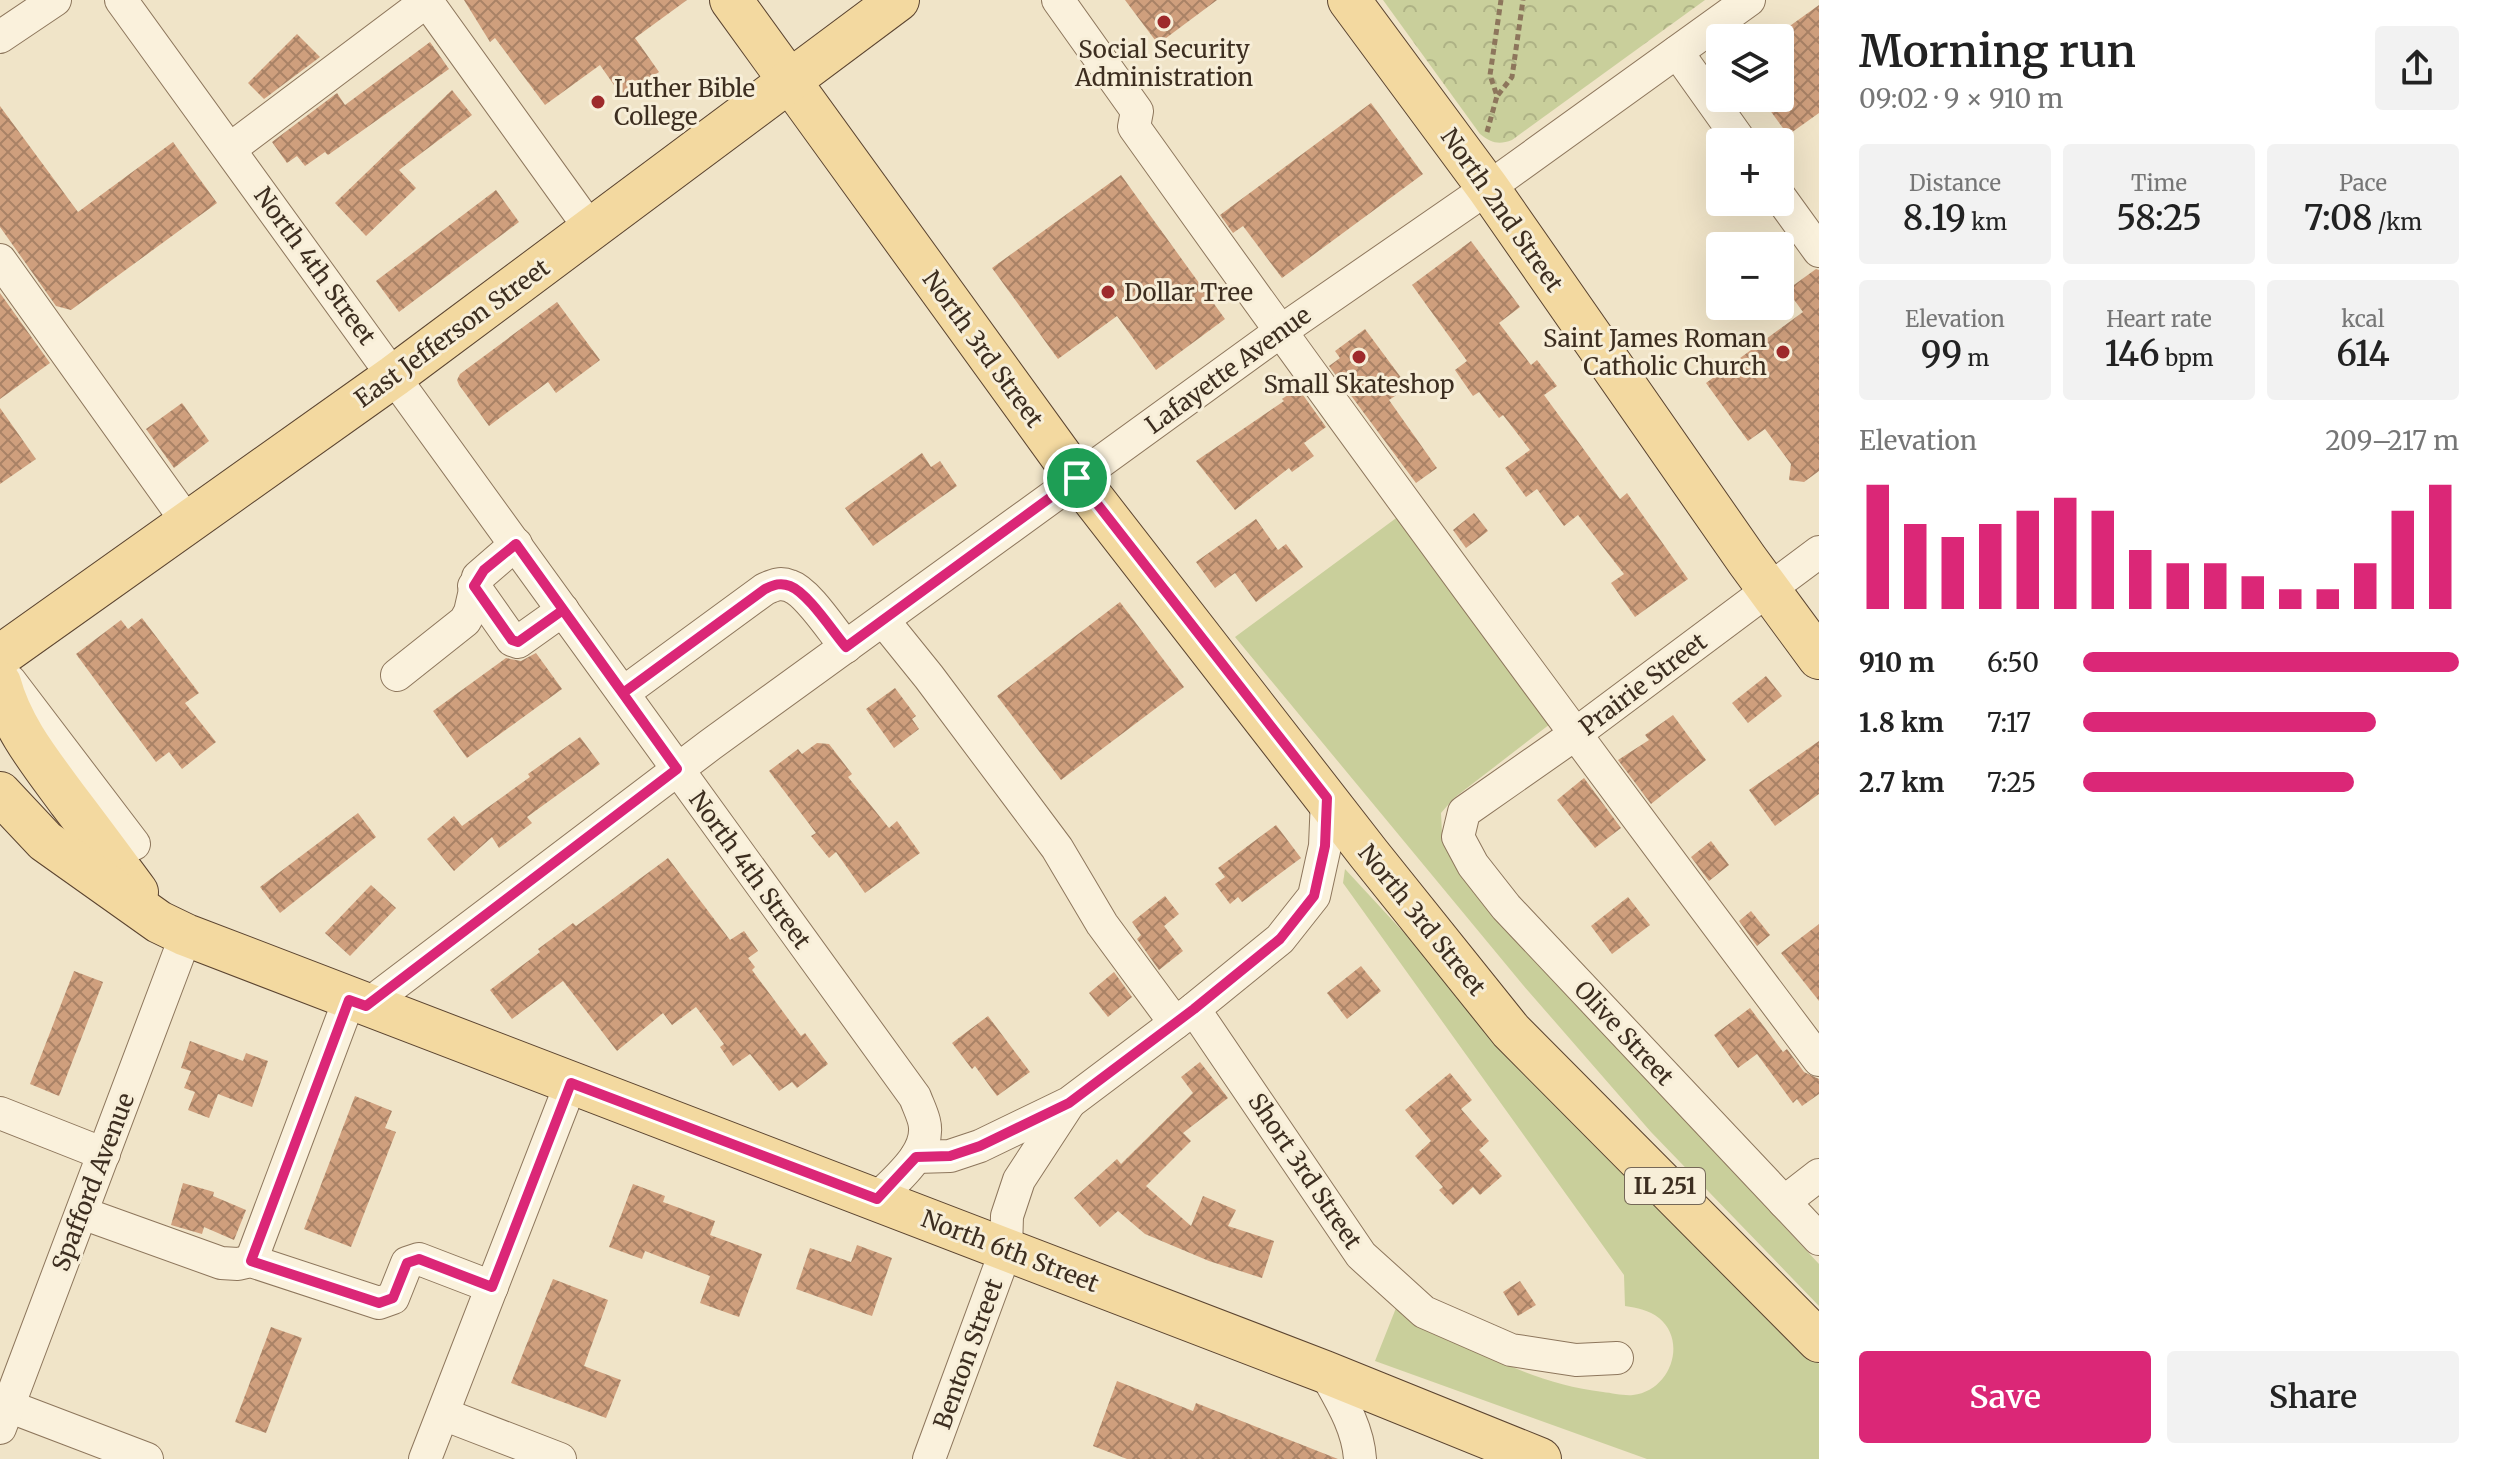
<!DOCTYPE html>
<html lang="en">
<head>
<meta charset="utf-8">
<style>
	body { margin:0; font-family:Merriweather,serif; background:#f2f2f2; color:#222; height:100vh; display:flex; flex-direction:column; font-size:30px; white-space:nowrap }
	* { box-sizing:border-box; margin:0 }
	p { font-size:26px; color:#767676 }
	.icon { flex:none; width:44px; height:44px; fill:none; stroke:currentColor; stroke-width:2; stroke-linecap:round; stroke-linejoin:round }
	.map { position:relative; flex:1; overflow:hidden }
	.details { display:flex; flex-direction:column; background:#fff; width:680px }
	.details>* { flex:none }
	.fabs { position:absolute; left:1706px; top:24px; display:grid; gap:16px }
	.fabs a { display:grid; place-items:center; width:88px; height:88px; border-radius:8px; background:#fff; box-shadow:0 8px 32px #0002; font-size:40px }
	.pin { position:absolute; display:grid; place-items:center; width:68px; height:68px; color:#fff; margin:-34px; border:4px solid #fff; border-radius:50%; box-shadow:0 2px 8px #0007 }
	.round { display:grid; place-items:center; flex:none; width:84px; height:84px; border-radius:8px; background:#f2f2f2 }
	.overview { display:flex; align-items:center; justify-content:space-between; height:136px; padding:0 40px }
	h1 { font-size:44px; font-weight:600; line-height:60px }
	.figures { display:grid; grid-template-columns:repeat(3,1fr); gap:12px; height:136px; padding:8px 40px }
	.figures div { display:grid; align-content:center; border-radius:8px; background:#f2f2f2; text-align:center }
	.figures b { font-size:34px; font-weight:600 }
	.figures small { font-size:22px; font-weight:400 }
	.figures p { font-size:22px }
	.chart { height:224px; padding:16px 40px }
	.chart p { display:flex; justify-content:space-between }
	.chart svg { width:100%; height:144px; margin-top:8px; stroke:#db2777; stroke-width:6 }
	.button { display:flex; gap:16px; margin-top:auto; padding:16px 40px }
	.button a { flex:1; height:92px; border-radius:8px; background:#db2777; color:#fff; font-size:32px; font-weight:600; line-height:92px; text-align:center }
	.button a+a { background:#f2f2f2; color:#222 }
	ul { padding:0 40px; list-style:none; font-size:26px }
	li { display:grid; grid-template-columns:128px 96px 1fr; align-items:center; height:60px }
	li i { height:20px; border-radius:10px; background:#db2777 }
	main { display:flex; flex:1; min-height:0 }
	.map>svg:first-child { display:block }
	.grass { fill:#c9cf9b }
	.park { fill:url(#park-crowns) }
	.building { fill:url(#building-cross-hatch) }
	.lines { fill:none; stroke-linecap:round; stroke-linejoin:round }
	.minor-casing { stroke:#8d765c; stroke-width:34 }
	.major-casing { stroke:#5b4430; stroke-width:44 }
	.path { stroke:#8d765c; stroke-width:5; stroke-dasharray:6 4; stroke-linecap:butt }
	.minor { stroke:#faf1dc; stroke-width:32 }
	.major { stroke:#f3d9a0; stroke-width:42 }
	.route-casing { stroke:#fff; stroke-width:16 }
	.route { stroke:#db2777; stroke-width:10 }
	.poi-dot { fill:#9e2a2b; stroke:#f7eed8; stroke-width:3 }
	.labels { text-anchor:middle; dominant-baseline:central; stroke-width:6; stroke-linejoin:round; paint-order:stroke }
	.shield { fill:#f7eed8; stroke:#756857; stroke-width:2 }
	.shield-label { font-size:22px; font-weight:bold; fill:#3d2e20 }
	.poi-label { font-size:24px; fill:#3d2e20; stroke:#f7eed8 }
	.street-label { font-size:24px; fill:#3d2e20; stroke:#f7eed8 }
</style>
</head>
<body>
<main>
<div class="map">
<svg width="1819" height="1459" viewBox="0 0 1819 1459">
	<defs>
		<pattern id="park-crowns" width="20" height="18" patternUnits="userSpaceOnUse" patternTransform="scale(2)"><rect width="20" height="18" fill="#c9cf9b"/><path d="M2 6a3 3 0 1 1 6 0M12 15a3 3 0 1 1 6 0" fill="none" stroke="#aeb285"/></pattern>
		<pattern id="building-cross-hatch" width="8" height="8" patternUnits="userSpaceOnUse" patternTransform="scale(2)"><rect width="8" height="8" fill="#cf9f7d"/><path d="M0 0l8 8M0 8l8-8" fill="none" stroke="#a98266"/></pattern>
	</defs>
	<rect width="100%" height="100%" fill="#f0e4c8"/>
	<g class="grass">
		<path d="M1403,513L1554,721L1454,798L1441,813L1442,833L1450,855L1666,1100L1819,1264V1306L1651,1132L1523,985L1235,637Z"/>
		<path d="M1345,869L1518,1056L1819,1364V1459H1647L1375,1361L1398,1303C1462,1344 1526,1383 1603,1392C1612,1393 1624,1396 1633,1395C1670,1391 1688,1342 1659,1318C1649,1310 1637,1308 1625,1306L1624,1275L1343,883Z"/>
	</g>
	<path class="park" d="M1383,0H1705L1512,140C1499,145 1491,143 1480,134Z"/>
	<g class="building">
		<path d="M464,0H687L635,38L659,72L623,98L600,65L545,105L495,38L490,42Z"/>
		<path d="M1125,0H1217L1158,44Z"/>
		<path d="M1819,5V113L1788,135L1761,98H1780V33Z"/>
		<path d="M297,34L320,57L264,99L248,83Z"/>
		<path d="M430,42L449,69L328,155L325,152L305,166L297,156L287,163L272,142L337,93L345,105Z"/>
		<path d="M452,90L472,115L399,170L416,188L366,236L335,203Z"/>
		<path d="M1371,103L1423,174L1282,278L1243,226L1233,233L1220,215Z"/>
		<path d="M0,106L78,212L173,142L217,203L71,310L56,306L0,227Z"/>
		<path d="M1121,175L1225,319L1156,370L1117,316L1058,359L992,268Z"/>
		<path d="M496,190L519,222L399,312L376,281Z"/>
		<path d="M1471,241L1520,307L1499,323L1531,365L1537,360L1557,386L1544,395L1620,499L1627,493L1688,579L1635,617L1611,583L1624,574L1578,515L1564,526L1537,489L1526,497L1505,468L1530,450L1503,415L1499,418L1479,392L1473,396L1455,370L1467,361L1412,285Z"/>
		<path d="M1816,269L1819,270V471L1804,482L1789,480L1791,464L1765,429L1748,441L1706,383L1803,312L1787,290Z"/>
		<path d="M0,293L50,363L0,399Z"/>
		<path d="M557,302L600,360L556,393L548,382L489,426L459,385L457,380L460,374Z"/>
		<path d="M1365,329L1408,387L1389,400L1437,468L1416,483L1329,366L1340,358L1335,351Z"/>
		<path d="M1298,388L1326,427L1304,443L1314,456L1292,472L1289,468L1235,510L1196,461L1284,401L1282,399Z"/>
		<path d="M182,403L209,441L174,468L146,429Z"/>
		<path d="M0,408L36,459L0,484Z"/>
		<path d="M922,453L931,467L940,461L957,486L873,546L845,508Z"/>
		<path d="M1474,513L1488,531L1466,548L1453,530Z"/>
		<path d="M1256,519L1278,550L1286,544L1303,567L1256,602L1235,573L1215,588L1196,562Z"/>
		<path d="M1120,602L1184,687L1061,780L997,696Z"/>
		<path d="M142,618L199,693L185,703L216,742L182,769L169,752L156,762L76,654L121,620L128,629Z"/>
		<path d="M536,653L562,689L467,758L433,711L506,658L521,661Z"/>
		<path d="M1766,676L1782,696L1748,723L1732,703Z"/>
		<path d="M895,688L916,716L912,719L919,729L894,748L866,709Z"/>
		<path d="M1673,715L1706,760L1651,804L1618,760L1649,740L1645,735Z"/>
		<path d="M580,737L600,764L527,817L532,823L499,848L492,837L454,871L427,839L454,816L462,826L530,777L528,774Z"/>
		<path d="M1819,741V794L1775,826L1749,790Z"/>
		<path d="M817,743L829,744L852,774L848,777L889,828L897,821L920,853L865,893L836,852L829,858L811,836L816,833L769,771L798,749L802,754Z"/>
		<path d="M1584,778L1621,828L1595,848L1557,800Z"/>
		<path d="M358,813L376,837L280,913L260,887Z"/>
		<path d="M1276,825L1301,858L1242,902L1238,897L1230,904L1215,884L1225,877L1218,868Z"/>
		<path d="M1711,841L1729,865L1709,881L1691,857Z"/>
		<path d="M668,858L730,940L744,931L758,951L748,958L755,967L752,970L801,1036L805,1033L828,1064L797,1088L792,1082L779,1091L750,1054L733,1066L720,1047L724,1044L696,1007L672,1025L663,1013L617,1051L563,981L512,1019L490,990L540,952L538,949L573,923L576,926Z"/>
		<path d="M371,885L396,908L350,956L325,933Z"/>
		<path d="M1165,896L1179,914L1164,926L1183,951L1159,970L1137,939L1141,935L1132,922Z"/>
		<path d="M1628,897L1650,925L1612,954L1591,926Z"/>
		<path d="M1751,911L1770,935L1757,946L1739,921Z"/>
		<path d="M1819,924V1001L1781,953Z"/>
		<path d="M1361,966L1381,991L1347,1019L1327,993Z"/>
		<path d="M74,971L103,982L59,1096L30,1084Z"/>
		<path d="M1114,972L1132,997L1108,1017L1089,993Z"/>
		<path d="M1750,1008L1783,1052L1787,1049L1804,1072L1819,1079V1094L1802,1106L1797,1099L1793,1103L1757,1054L1738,1068L1714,1035Z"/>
		<path d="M988,1016L1030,1072L997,1096L975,1066L972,1069L952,1043Z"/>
		<path d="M190,1041L243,1061L246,1053L268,1061L252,1107L218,1094L209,1118L188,1110L195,1092L184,1088L191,1071L181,1068Z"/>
		<path d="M1200,1062L1228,1098L1183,1133L1191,1141L1146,1186L1191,1226L1203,1196L1236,1210L1228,1226L1274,1241L1262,1278L1209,1261L1145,1234L1118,1211L1100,1227L1074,1198L1117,1159L1121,1164L1193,1093L1181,1077Z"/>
		<path d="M1450,1073L1472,1100L1461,1109L1489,1141L1479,1150L1502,1176L1480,1195L1473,1187L1453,1205L1439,1190L1443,1187L1415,1156L1431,1141L1405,1110Z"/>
		<path d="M355,1096L392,1111L385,1128L396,1132L351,1247L304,1229Z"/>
		<path d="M183,1183L214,1192L213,1196L246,1210L234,1240L204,1227L202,1234L171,1225Z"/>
		<path d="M633,1184L665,1196L663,1202L715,1221L710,1235L762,1254L739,1317L700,1303L710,1276L645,1251L642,1259L609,1247Z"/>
		<path d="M857,1245L892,1258L872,1316L796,1289L810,1248L851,1262Z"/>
		<path d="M553,1279L608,1300L584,1366L621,1380L606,1418L511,1383Z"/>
		<path d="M1520,1281L1536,1305L1518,1316L1503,1292Z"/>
		<path d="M271,1327L302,1338L266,1433L235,1422Z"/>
		<path d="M1117,1381L1193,1411L1196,1403L1338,1459H1127L1093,1446Z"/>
	</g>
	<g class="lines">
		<defs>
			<g id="minor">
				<path d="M121,0L915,1097C918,1105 922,1113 924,1121C932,1152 896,1179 877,1199"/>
				<path d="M426,0L592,231"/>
				<path d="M1058,0L1137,111L1134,127C1358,441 1587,752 1819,1060"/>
				<path d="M0,37L55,0"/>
				<path d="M1677,52L1741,142"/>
				<path d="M230,149L427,1"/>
				<path d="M1780,197L1819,251"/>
				<path d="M0,260L188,523"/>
				<path d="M1819,552L1574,735L1464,812L1458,837L1473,865L1506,907L1819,1239"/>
				<path d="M474,586L512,640L518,642L563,610"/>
				<path d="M883,620L929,677L1057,848L1102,924L1175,1023"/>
				<path d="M397,675L465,621L470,612L478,577L516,544"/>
				<path d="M10,681L134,844"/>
				<path d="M623,693L765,589C774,585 780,582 790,586C808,592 833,632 846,647"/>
				<path d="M366,1006L710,745L1281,331L1488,188L1749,0"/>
				<path d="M1194,1009L1361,1255L1424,1312L1511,1350L1576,1360L1617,1358"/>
				<path d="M0,1113L104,1154"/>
				<path d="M916,1157L950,1156L980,1146L1069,1103L1194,1009L1280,939L1314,896L1325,846L1327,798"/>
				<path d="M1784,1202L1819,1175"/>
				<path d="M82,1213L221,1263L238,1264L251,1261L379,1303L393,1298L407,1263L419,1259L492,1287"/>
				<path d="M251,1261L349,1000"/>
				<path d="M1325,1372C1340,1399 1358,1427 1360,1459"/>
				<path d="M0,1403L147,1459"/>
				<path d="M443,1414L560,1459"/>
				<path d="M0,1428L186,935"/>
				<path d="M425,1459L571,1083"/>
				<path d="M929,1459L1006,1250L1007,1216L1019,1180L1068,1105"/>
			</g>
			<g id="major">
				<path d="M731,0L1077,478L1369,854L1511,1031L1819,1341"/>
				<path d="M1349,0L1488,188L1747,560L1819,658"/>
				<path d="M0,656L394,376L898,0"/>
				<path d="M0,683C12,728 42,764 69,801C92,831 114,861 137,892"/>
				<path d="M0,793L45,841L159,922L186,935L1325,1372L1540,1459"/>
			</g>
		</defs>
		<use href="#minor" class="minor-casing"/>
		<use href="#major" class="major-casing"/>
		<g class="path">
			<path d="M1498,95L1512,77L1523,0"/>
			<path d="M1487,132L1497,96L1490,75L1501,0"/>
		</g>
		<use href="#minor" class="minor"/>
		<use href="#major" class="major"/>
	</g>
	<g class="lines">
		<defs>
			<path id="route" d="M1077,478L846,647C833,632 808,593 790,586C780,582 774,585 765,589L623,693L516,544L484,570L474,586L512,640L518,642L563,610L677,769L366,1006L349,1000L251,1261L379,1303L393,1298L407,1263L419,1259L492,1287L571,1083L877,1199L916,1157L950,1156L980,1146L1069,1103L1194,1009L1280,939L1314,896L1325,846L1327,798L1077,478"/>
		</defs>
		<use href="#route" class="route-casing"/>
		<use href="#route" class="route"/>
	</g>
	<g class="poi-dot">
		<circle cx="1164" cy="22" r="8"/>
		<circle cx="598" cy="102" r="8"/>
		<circle cx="1108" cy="292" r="8"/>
		<circle cx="1783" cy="352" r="8"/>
		<circle cx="1359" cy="357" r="8"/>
	</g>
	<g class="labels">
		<rect class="shield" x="1625" y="1168" width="80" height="36" rx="6"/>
		<g class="shield-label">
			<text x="1665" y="1186">IL 251</text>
		</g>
		<g class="poi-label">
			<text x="1164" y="49">Social Security<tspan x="1164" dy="28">Administration</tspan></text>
			<text x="614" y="88" text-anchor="start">Luther Bible<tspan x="614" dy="28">College</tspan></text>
			<text x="1124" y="292" text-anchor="start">Dollar Tree</text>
			<text x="1767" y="338" text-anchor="end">Saint James Roman<tspan x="1767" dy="28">Catholic Church</tspan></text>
			<text x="1359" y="384">Small Skateshop</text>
		</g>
		<g class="street-label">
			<text transform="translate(1502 210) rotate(55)">North 2nd Street</text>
			<text transform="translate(315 266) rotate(54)">North 4th Street</text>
			<text transform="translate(452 333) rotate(-36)">East Jefferson Street</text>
			<text transform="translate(983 349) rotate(54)">North 3rd Street</text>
			<text transform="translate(1228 370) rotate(-36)">Lafayette Avenue</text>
			<text transform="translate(1643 684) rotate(-37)">Prairie Street</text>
			<text transform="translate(750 870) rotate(54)">North 4th Street</text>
			<text transform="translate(1422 920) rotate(51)">North 3rd Street</text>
			<text transform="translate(1624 1033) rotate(47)">Olive Street</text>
			<text transform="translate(1305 1171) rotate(56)">Short 3rd Street</text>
			<text transform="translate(93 1182) rotate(-69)">Spafford Avenue</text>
			<text transform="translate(1010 1251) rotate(21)">North 6th Street</text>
			<text transform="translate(968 1354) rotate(-70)">Benton Street</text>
		</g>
	</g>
</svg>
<div class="fabs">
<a><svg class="icon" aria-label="layers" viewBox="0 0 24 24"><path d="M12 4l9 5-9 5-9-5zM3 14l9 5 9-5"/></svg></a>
<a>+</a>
<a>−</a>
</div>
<div class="pin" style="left:1077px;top:478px;background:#1e9e55"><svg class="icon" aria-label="arrive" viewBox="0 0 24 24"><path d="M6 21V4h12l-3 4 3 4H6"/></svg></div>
</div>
<section class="details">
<div class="overview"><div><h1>Morning run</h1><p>09:02 · 9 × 910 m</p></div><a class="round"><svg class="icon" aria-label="share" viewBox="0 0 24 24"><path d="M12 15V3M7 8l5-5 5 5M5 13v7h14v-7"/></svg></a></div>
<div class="figures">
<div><p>Distance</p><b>8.19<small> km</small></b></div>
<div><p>Time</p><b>58:25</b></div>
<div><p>Pace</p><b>7:08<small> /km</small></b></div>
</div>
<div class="figures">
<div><p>Elevation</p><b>99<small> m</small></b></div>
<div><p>Heart rate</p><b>146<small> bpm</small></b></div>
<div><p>kcal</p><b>614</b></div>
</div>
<div class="chart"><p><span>Elevation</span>209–217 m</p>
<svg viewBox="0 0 160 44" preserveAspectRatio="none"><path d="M5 44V6M15 44V18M25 44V22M35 44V18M45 44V14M55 44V10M65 44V14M75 44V26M85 44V30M95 44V30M105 44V34M115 44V38M125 44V38M135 44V30M145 44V14M155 44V6"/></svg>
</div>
<ul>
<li><b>910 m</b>6:50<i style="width:100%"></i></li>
<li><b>1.8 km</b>7:17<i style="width:78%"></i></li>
<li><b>2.7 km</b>7:25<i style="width:72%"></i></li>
</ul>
<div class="button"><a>Save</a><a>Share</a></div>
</section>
</main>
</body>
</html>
